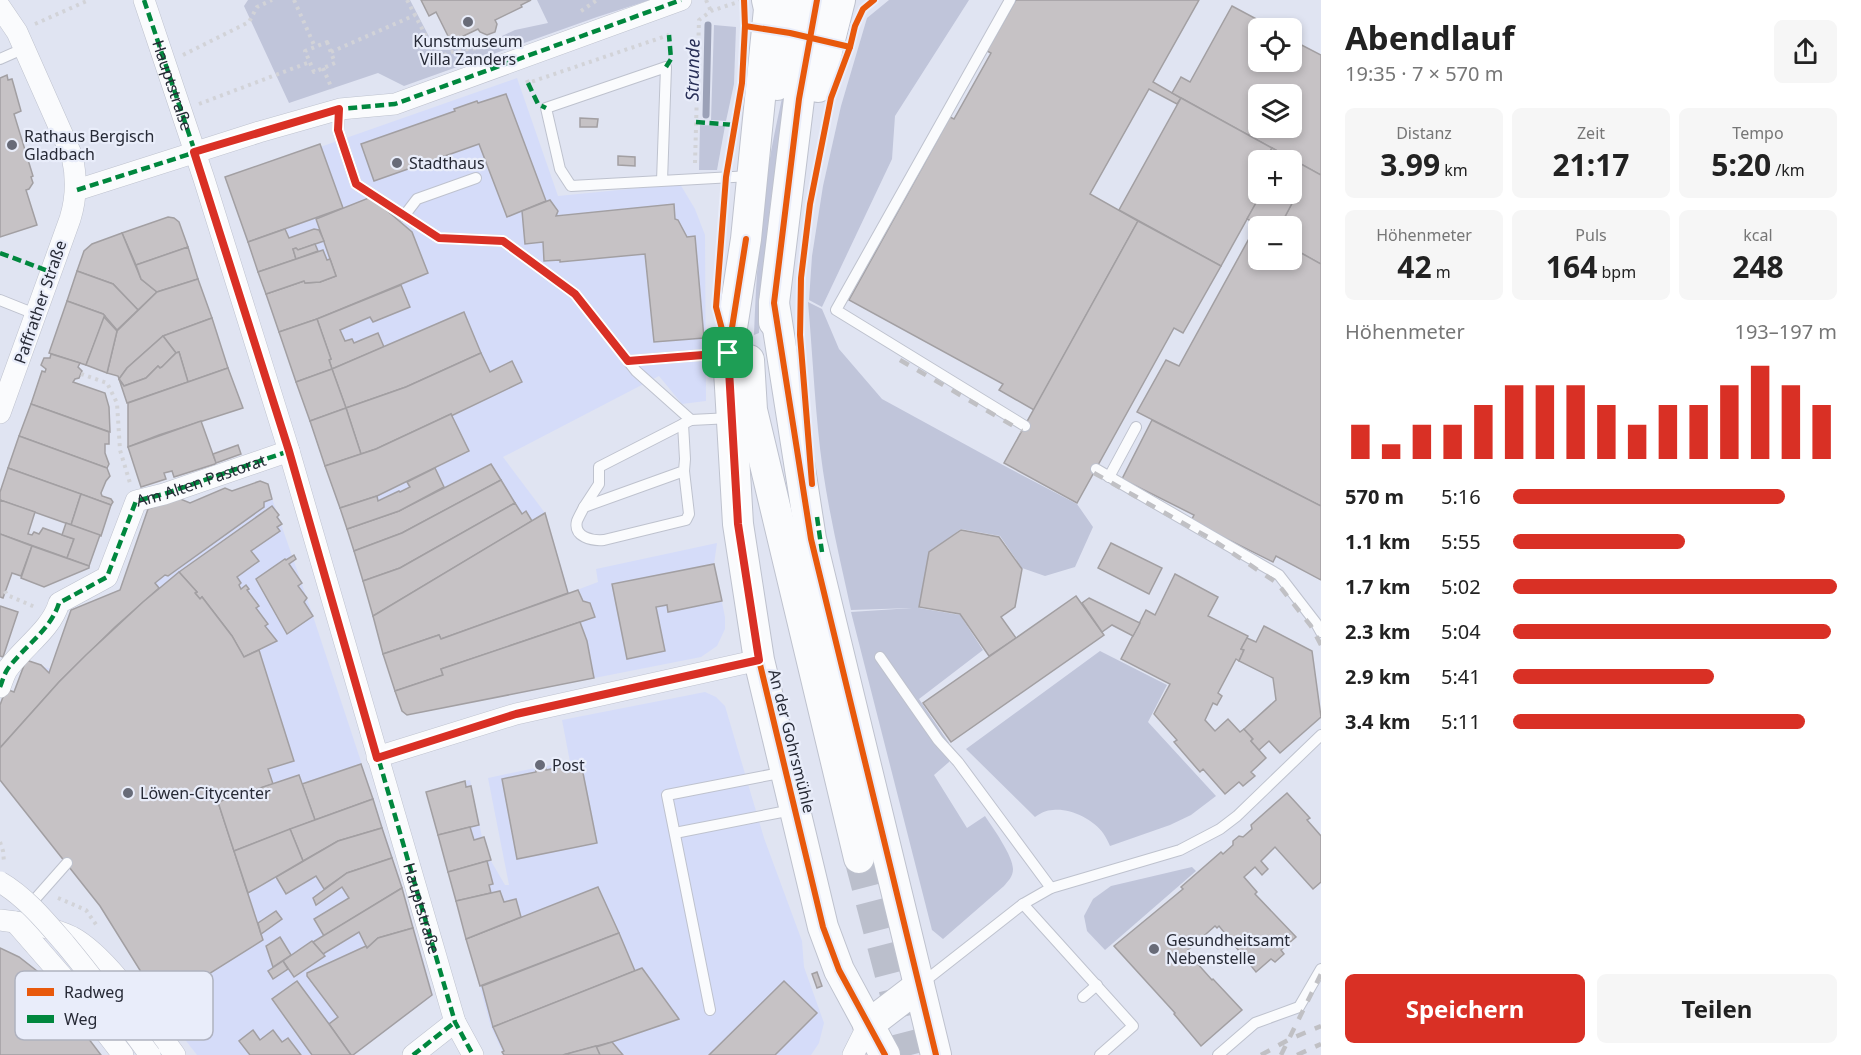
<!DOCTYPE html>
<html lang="de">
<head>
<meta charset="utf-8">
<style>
	body { margin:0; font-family:"Noto Sans",sans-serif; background:#f6f6f6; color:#222; height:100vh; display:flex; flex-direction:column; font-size:22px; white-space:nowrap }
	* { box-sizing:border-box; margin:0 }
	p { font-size:20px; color:#767676 }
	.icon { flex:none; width:33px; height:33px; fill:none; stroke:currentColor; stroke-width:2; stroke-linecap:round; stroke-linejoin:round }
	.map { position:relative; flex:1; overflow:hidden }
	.details { display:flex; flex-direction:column; background:#fff; width:540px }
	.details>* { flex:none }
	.fabs { position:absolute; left:1248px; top:18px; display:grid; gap:12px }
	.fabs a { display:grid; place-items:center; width:54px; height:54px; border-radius:9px; background:#fff; box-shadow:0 3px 9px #0003; font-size:30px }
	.pin { position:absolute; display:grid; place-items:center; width:51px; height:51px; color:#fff; margin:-26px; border-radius:12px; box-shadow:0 3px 9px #0006 }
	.round { display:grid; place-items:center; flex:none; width:63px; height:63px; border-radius:9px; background:#f6f6f6 }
	.summary { display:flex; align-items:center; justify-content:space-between; height:102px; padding:0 24px }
	h1 { font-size:33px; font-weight:700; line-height:45px }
	.figures { display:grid; grid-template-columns:repeat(3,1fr); gap:9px; height:102px; padding:6px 24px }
	.figures div { display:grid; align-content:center; border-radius:9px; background:#f6f6f6; text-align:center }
	.figures b { font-size:30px; font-weight:700 }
	.figures small { font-size:16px; font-weight:400 }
	.figures p { font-size:16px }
	.chart { height:168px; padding:12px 24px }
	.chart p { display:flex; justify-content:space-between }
	.chart svg { width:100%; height:108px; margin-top:6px; stroke:#d93025; stroke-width:6 }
	.button { display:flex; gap:12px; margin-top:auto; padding:12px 24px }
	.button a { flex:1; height:69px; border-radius:9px; background:#d93025; color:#fff; font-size:24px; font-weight:700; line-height:69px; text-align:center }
	.button a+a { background:#f6f6f6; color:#222 }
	ul { padding:0 24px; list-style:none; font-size:20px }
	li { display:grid; grid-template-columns:96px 72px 1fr; align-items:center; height:45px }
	li i { height:15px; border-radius:8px; background:#d93025 }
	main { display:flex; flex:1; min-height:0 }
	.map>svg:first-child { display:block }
	.built { fill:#d5dcf9 }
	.green { fill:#c0c5da }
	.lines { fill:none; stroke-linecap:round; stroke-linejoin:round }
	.stream { stroke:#9ba1b7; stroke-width:7 }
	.building { fill:#c6c2c5; stroke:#a29fa2; stroke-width:1.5; fill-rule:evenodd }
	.secondary-tunnel { stroke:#bbbfcc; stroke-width:30; stroke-dasharray:30 15; stroke-linecap:butt }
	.lane-casing { stroke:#bec2ce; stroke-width:12 }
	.street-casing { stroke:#bec2ce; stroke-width:22 }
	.secondary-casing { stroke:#bec2ce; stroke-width:32 }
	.path { stroke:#d2d3d8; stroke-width:4; stroke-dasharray:3 4.5; stroke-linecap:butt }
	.lane { stroke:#fafbfd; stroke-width:10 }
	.street { stroke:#fafbfd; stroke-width:21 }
	.secondary { stroke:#fafbfd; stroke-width:30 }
	.rail { stroke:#c0c0c4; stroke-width:4.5; stroke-dasharray:10 10; stroke-linecap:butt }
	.street-bridge-casing { stroke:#bec2ce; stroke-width:22; stroke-linecap:butt }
	.street-bridge { stroke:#fafbfd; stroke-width:21 }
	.quiet { stroke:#00873e; stroke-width:4.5; stroke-dasharray:9 4.5; stroke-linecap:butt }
	.cycleway-casing { stroke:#e9edfa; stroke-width:10 }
	.cycleway { stroke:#e8590c; stroke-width:6 }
	.route-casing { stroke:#fff; stroke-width:12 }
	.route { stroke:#d93025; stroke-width:8 }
	.poi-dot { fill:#686b78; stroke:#e9edfa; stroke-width:2 }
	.labels { text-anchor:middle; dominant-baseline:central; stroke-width:4.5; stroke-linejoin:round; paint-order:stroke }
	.poi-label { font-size:16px; fill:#272a36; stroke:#e9edfa; text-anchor:start }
	.street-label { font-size:16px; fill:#272a36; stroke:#e9edfa }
	.water-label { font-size:18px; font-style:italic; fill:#272e56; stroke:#e9edfa }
	.key { fill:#e9edfa; stroke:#afb2bf; stroke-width:1.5 }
	.key-label { font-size:16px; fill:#272a36 }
</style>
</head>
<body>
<main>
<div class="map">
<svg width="1321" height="1055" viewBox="0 0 1321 1055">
	<rect width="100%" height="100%" fill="#e0e4f2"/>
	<g class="built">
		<path d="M517,78L558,196L680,184L695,209L705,235L706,401L682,404L659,376L503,457L545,513L569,593L598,582L596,569L717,543L714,564L725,617V629L717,646L701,657L407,715L402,711L346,526L226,180Z"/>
		<path d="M268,487L311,610L403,889L433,995L354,1055H197L176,1028L161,1004L0,708L14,693L26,661L51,669L120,592L178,498L190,503L226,489L232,492Z"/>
		<path d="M705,692L716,697L725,706L764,838L802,941L804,967L824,1023L819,1043L811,1055H504L491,1027L426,791L470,780L482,837H485L491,861L505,885H509L488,778L535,768V767L545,764L546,766L570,762L562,720Z"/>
	</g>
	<g class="green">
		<path d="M248,0H410L436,50H450L460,46L485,44L515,30L548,23L537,0H650L597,17L404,86L378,73L289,103L244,6Z"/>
		<path d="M889,0H969L895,116L892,159L822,307L809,300L812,256L823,186L841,106L867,18Z"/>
		<path d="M714,25L736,27L734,84L726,121L711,120Z"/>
		<path d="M792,50C779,144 763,238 759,333L754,335C756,278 760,220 769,164C775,126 785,88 792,50Z"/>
		<path d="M700,125L725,126L717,170H699Z"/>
		<path d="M808,302L822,309L839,349L882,399L1001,464L1077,504L1093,527L1075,567L1045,576L1022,568L1000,536L961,529L929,553L919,608L960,615L983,650L919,699L949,743V762L934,775L967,828L985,816C993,828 1013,856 1013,869C1013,877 1008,881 1004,886L943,939L932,930L851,612L912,608L851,610C841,564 830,518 823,471C815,415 813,358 808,302Z"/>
		<path d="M1100,651L1167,685L1148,722L1216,796L1191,815L1170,825L1110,846C1108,842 1106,837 1103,833C1093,819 1070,808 1053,810C1046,810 1041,813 1035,817L966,749Z"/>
		<path d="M1192,867L1196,871L1105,950L1087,931L1084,916L1093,899L1111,886Z"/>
	</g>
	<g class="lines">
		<path class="stream" d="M706,115L708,25"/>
	</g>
	<g class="building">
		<path d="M421,0H531L521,5L522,7L495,20L497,24L495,32L487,35L480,32L478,29L451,42L436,12L429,16Z"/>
		<path d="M1016,0H1199L1153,82L1181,98L1177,104L1149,89L1090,194L1138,221L1034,410L999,390L1003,384L849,300L950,117L954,119L991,53L987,51Z"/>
		<path d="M1232,6L1273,28H1258V62H1292V40L1321,55V175L1172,93L1181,77L1190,82ZM1258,94H1292V128H1258Z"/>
		<path d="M7,75L8,80L12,79L21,111L14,114L33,176L31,177L33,183L29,189L26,190L37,225L0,237V78Z"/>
		<path d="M506,94L546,201L507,217L479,144L374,181L361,144L455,111L454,109L477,101L478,103Z"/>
		<path d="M1181,98L1272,148L1265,160H1258V194H1261L1221,266L1119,210Z"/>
		<path d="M580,118L598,119L597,127H580Z"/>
		<path d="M320,144L343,208L248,242L225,177Z"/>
		<path d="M1272,148L1321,175V264L1292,248V226H1280L1298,192L1292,188V160H1265Z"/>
		<path d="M618,156L635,157V166L618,165Z"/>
		<path d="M1292,188L1298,192L1280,226H1258V260H1292V248L1321,264V506L1137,412L1166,360L1179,366L1257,224L1247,219L1261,194H1292Z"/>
		<path d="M371,197L412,232L428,273L317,319L279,332L266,294L304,281L305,283L320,282L336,276L316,219Z"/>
		<path d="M550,200L558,211L556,216L674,204L675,219L678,220L687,237L695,236L704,338L654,342L645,254L560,262V260L544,261L543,242L525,244L522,211Z"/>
		<path d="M168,217L174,218L179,222L188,247L136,265L122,233Z"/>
		<path d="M1138,221L1221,266L1183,333L1174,328L1077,503L1004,463Z"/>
		<path d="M285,229L289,238L314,229L319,230L324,241L298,250L296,248L293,249L296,259L258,272L248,242Z"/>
		<path d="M122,233L141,279L157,292L138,310L113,284L77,271L84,251L92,244Z"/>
		<path d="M315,244L318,251L296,259L293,249L296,248L298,250Z"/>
		<path d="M188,247L198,279L157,292L141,279L136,265Z"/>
		<path d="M323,250L327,260L330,259L336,276L320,282L305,283L304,281L266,294L258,272Z"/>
		<path d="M77,271L113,284L138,310L117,330L103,314L67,301Z"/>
		<path d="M198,279L212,318L163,336L127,368L119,379L118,376L107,373L117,331L157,292Z"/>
		<path d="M401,285L410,307L373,322L370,317L340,330L345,341L352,339L354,343L378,333L384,347L332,369L329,360L331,359L317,319Z"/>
		<path d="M67,301L103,314L105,316L86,365L49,353Z"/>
		<path d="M464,312L481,353L406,387L346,408L332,369Z"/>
		<path d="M104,317L117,331L107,373L86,365Z"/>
		<path d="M212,318L228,368L188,382L179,352L176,353L163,336Z"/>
		<path d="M317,319L331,359L329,360L332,369L296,382L279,332Z"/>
		<path d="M163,336L176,353L162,367L160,368L158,366L146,378L124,386L119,379L127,368Z"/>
		<path d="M179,352L188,382L127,403L119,379L124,386L146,378L158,366L160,368L162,367L176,353Z"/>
		<path d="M481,353L490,372L512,361L522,382L451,416V414L376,449L361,454L346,408L406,387Z"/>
		<path d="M51,354L80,363L78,367L82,371L79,378L75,379L73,382L105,393L109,407L110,432L31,404L42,371L45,372L46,369L41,365L44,358H50Z"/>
		<path d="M228,368L243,408L159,435L128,447V403Z"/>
		<path d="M332,369L346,408L310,421L296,382Z"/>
		<path d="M31,404L109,432V444H105V453L109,464L107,468L19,436Z"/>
		<path d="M346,408L361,454L325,466L310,421Z"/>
		<path d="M451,414L469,451L377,496L340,508L325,466L376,449Z"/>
		<path d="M1152,420L1321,506V580L1276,556L1273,562L1191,521L1194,515L1122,479Z"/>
		<path d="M201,421L215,460L217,461L215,464L174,477L172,471L164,473L166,479L141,487L128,447Z"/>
		<path d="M19,436L107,468L110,476L106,481L101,493L102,496L111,499L113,502L111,505L8,468Z"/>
		<path d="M238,445L241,454L216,463L213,454Z"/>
		<path d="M491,464L501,480L402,533L354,551L347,529L399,511Z"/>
		<path d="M8,468L81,494L71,525L0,500V492Z"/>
		<path d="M435,468L444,487L399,511L347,529L340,508L377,496L378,501L399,491L400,492L410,487L407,482Z"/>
		<path d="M501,480L515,503L400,568L363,581L354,551L402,533Z"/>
		<path d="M260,481L268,484L272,499L264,502V507L168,576L165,575L155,583L159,588L115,627L59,682L0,748V705L6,689L14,692L26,660L41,665L49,673L71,610L120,590L148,509L178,498L190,503L225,488L232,491Z"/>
		<path d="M81,494L111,505L101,536L71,525Z"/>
		<path d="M0,500L35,512L28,534L32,535L34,532L39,534L43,528L74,539L67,558L0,534Z"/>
		<path d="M515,503L522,514L526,511L532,521L373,616L363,581L400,568Z"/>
		<path d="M272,506L279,515L277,517L282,524L277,527L280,531L251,551L259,561L237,577L241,583L239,585L241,589L246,585L249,589L247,590L259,606L256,608L268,624L265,626L277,641L244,657L232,636L202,597L200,599L195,593L197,592L179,572Z"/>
		<path d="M545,513L568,593L441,639L439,635L383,654L373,616Z"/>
		<path d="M66,523L100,535L89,566L67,558L74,539L62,535Z"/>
		<path d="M961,530L999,537L1022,569L1015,607L1001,617L1016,638L989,656L960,614L919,607L929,552Z"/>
		<path d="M0,534L32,546L21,576L12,573L3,598L0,597Z"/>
		<path d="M1111,543L1162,568L1149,594L1098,568Z"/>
		<path d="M32,546L89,566V568L44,587L21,578Z"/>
		<path d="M294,555L296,559L289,564L302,583L298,586L307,598L304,602L313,616L287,634L256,579L285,559L286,560Z"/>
		<path d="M714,564L722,601L668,612L667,605L656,607L665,651L627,659L612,584Z"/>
		<path d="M179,572L197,592L195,593L200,599L202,597L232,636L244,657L259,650L294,761L268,769L273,784L218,802L263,940L161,1004L100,906L0,780V748L59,682L86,655L143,602Z"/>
		<path d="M1175,574L1218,597L1208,616L1248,636L1241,649L1244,650L1239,661L1236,659L1218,693L1222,696L1217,705L1213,703L1205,720L1215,731L1228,719L1240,732L1244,729L1253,739L1251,741L1266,758L1251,772L1255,776L1243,786L1239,782L1225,794L1203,769L1200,772L1174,742L1177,740L1154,714L1170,684L1121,659L1146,610L1155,615Z"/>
		<path d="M578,590L583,601L590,603L595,617L441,669L443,675L395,691L383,654L439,635L441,639Z"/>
		<path d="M1076,596L1104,635L951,742L923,703Z"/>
		<path d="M1089,598L1140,623L1133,636L1112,625L1102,632L1082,603Z"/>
		<path d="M0,606L18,612L3,657L0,656Z"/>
		<path d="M580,622L587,641L594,678L407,715L402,711L395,691L443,675L441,669Z"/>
		<path d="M1264,626L1312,651L1321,717L1280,753L1269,741L1259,750L1251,741L1253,739L1244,729L1276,700L1273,678L1239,661L1244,650L1241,649L1247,638L1256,642Z"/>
		<path d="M581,763L597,843L517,859L502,779L536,772L535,766L545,765L546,770Z"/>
		<path d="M361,764L373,799L315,820L302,784Z"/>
		<path d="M299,775L315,820L234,851L218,802Z"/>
		<path d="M465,781L466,787L471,786L479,825L438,835L426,792Z"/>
		<path d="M1287,793L1310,818L1307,820L1321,836V882L1313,889L1275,847L1261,861L1268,869L1262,875L1255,867L1244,877L1257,892L1255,894L1296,937L1281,950L1284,954L1275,962L1271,959L1256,972L1219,926L1217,928L1215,926L1188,950L1190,951L1188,953L1212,980L1213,979L1242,1010L1201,1046L1174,1014L1175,1013L1114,946L1183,889L1181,887L1221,852L1223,854L1233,845V841L1239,836L1243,837L1252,829L1251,825Z"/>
		<path d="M373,799L382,828L338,841L303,861L290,829Z"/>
		<path d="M470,827L474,840L484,837L491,860L448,872L438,835Z"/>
		<path d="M382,828L392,858L347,873L324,889L316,876L286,894L276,877L338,841Z"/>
		<path d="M290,829L303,861L248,893L234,851Z"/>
		<path d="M392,858L402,888L324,936L314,919L349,898L342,887L316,905L313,898L347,873Z"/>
		<path d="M487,861L493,884L489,885L491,893L456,901L448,872Z"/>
		<path d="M598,887L619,933L480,986L466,939Z"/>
		<path d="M402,888L413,928L378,938L367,948L359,932L323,954L313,942Z"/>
		<path d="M500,891L504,902L516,899L521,917L466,939L456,901Z"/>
		<path d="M276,911L282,919L261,934L258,923Z"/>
		<path d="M413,928L432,995L353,1055H351L329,1024L338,1017L307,976V973L366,946L367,948L378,938Z"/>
		<path d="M619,933L635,971L493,1027L482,986Z"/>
		<path d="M280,937L291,955L273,967L266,946Z"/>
		<path d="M312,941L325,956L294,977L283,961Z"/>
		<path d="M0,948L19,957L37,971L101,1055H0Z"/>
		<path d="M283,961L288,969L273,979L268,971Z"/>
		<path d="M642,968L679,1019L612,1042L563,1055H504L502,1052L504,1051L493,1027Z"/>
		<path d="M817,972L822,986L817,988L812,974Z"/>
		<path d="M297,981L329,1024L351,1055H312L272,999Z"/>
		<path d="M784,981L817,1013L775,1055H709Z"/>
		<path d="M253,1030L260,1040L273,1030L282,1042L288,1038L301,1055H250L239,1041Z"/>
		<path d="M612,1042L623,1055H600L596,1047Z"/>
		<path d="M596,1046L600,1055H563Z"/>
	</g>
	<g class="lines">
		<path class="secondary-tunnel" d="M859,858L911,1055"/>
		<defs>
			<g id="lane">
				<path d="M1010,0L836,310L1025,426"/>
				<path d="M0,59L25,48"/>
				<path d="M340,109L338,130L356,184L439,238L503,241L575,294L636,371L691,420L599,467V484L584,507"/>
				<path d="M662,181L666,67L546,108L560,169L571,186L751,176"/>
				<path d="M404,216L417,199L476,178"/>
				<path d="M0,300L35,314"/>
				<path d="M628,361L727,353"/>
				<path d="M691,420L731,418"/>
				<path d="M683,424L685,459L684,471L584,507C582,511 579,516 577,521C573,537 592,541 604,540L686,520L689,514L684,471"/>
				<path d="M1096,469L1279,575L1316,623L1321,632"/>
				<path d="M1109,477L1136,427"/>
				<path d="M880,657L938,740L958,762L1051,888"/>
				<path d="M675,833L792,810"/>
				<path d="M1023,904L1133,1026L1100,1055"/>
				<path d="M29,906L67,863"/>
				<path d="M921,984L1023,904L1051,888L1180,850L1220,829L1237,816L1321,735"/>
				<path d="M1083,997L1097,985"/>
				<path d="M710,1010L667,795L785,772"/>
				<path d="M1218,1055L1255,1023L1299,1007L1321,969"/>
			</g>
			<g id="street">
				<path id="s1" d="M144,0L204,179L289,451L455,1022L473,1055"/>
				<path d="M0,7L17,32L72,156C77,178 77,197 70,219L0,413"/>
				<path d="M77,190L259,132L340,109L395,104L681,0"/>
				<path d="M0,687C2,682 4,675 7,670C23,647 51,630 59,603L107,577L136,501L164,494L289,451"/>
				<path d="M377,757L516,714L759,660"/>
				<path d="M0,920C24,923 50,926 72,937C109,957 149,1020 175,1055"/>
				<path d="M15,922L62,976L123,1055"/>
				<path d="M413,1055L455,1022"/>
				<path d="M853,1055L868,1025"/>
			</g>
			<g id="secondary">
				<path d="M767,0L769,9L746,239L728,353L738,524L759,660L823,927L839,970L885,1055"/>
				<path d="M777,85L790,33L793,0"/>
				<path d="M818,87L840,0"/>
				<path d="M774,303L811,539L936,1055"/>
				<path d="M774,322V303L799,99L817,0"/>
				<path d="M749,360L752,410L859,858"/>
				<path d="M868,1025L919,986"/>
			</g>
		</defs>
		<use href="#lane" class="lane-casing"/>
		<use href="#street" class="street-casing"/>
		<use href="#secondary" class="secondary-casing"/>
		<g class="path">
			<path d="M294,0L315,47"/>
			<path d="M407,0L415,15"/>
			<path d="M706,0L711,11"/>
			<path d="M581,11L597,0"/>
			<path d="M35,24L89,0"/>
			<path d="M327,42L335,63L314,72L305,51Z"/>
			<path d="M331,52L415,15L437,58L438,67"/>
			<path d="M183,55L249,22L257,7L272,0"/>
			<path d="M437,58L457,50L479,48"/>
			<path d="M323,68L332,89"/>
			<path d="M527,80L528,83L669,35"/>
			<path d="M199,104L310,62"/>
			<path d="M695,163L699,20L711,11L741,1"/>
			<path d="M81,374L107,383L117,403L120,450L130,483"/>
			<path d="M5,591L7,595L35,607"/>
			<path d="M0,842L3,851L4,862"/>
			<path d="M58,898L86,910L97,926"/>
		</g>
		<use href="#lane" class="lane"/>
		<use href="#street" class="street"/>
		<use href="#secondary" class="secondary"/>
		<g class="rail">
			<path d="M900,360L1022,431"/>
			<path d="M1094,473L1213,540L1277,583L1311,626L1321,645"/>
			<path d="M1261,1055L1290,1039L1321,1026"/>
			<path d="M1281,1055L1321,974"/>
			<path d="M1297,1055L1321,1044"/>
		</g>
		<defs>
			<path id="street-bridge" d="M0,882C26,897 47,923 66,945C96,981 123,1018 150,1055"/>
		</defs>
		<use href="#street-bridge" class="street-bridge-casing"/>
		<use href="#street-bridge" class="street-bridge"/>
		<g class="quiet">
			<path d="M144,0L204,179L289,451L455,1022L473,1055"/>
			<path d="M666,67L671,59L669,35"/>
			<path d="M528,83L538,104L546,108"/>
			<path d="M696,122L734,125"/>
			<path d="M77,190L259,132L340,109L395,104L681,0"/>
			<path d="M0,253L51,272"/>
			<path d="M817,517L822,552"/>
			<path id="s2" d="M0,687C2,682 4,675 7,670C23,647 51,630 59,603L107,577L136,501L164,494L289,451"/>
			<path d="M377,757L516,714"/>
			<path d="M413,1055L455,1022"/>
		</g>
		<defs>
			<g id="cycleway">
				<path d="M817,0L799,99L774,303L811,539L936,1055"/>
				<path d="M745,26L790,33L850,47"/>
				<path d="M746,239L728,353L738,524L759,660L823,927L839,970L885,1055"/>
				<path d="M726,344L716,307L726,177L742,83L745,26L744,0"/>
				<path d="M812,484L800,335L801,278L810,204L831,98L850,47L855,26L863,9L874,0"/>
			</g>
		</defs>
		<use href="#cycleway" class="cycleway-casing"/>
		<use href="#cycleway" class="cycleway"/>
	</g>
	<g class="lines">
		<defs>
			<path id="route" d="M339,109L338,130L356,184L439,238L503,241L575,294L628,361L728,353L738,524L759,660L516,714L377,758L289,451L194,152Z"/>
		</defs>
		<use href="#route" class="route-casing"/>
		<use href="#route" class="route"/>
	</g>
	<g class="poi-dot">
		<circle cx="468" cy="22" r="6"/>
		<circle cx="12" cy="145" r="6"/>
		<circle cx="397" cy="163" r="6"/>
		<circle cx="540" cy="765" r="6"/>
		<circle cx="128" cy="793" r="6"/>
		<circle cx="1154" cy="949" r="6"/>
	</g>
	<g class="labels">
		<g class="poi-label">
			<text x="468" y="41" text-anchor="middle">Kunstmuseum<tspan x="468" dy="18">Villa Zanders</tspan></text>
			<text x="24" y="136">Rathaus Bergisch<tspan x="24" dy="18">Gladbach</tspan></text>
			<text x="409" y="163">Stadthaus</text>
			<text x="552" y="765">Post</text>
			<text x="140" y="793">Löwen-Citycenter</text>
			<text x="1166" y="940">Gesundheitsamt<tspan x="1166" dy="18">Nebenstelle</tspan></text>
		</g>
		<g class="street-label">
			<text stroke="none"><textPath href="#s1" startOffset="90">Hauptstraße</textPath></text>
			<text transform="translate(40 302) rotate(-71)">Paffrather Straße</text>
			<text stroke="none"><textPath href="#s2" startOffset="308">Am Alten Pastorat</textPath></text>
			<text transform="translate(792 741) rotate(76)">An der Gohrsmühle</text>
			<text stroke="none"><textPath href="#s1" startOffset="950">Hauptstraße</textPath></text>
		</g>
		<g class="water-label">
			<text transform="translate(692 70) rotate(-89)">Strunde</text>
		</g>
	</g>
	<rect x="15" y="971" width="198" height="69" rx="9" class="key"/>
	<rect x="27" y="988" width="27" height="8" fill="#e8590c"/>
	<rect x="27" y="1015" width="27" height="8" fill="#00873e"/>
	<g class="key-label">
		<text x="64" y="998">Radweg</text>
		<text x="64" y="1025">Weg</text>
	</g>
</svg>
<div class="fabs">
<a><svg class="icon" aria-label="locate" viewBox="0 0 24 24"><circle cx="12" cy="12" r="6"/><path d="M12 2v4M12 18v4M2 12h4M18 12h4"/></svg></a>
<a><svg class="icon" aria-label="layers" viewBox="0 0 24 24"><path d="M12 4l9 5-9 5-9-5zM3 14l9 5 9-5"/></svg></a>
<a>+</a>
<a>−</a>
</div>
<div class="pin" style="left:728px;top:353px;background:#1e9e55"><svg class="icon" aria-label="arrive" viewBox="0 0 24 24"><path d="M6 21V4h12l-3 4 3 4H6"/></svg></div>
</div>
<section class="details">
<div class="summary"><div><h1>Abendlauf</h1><p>19:35 · 7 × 570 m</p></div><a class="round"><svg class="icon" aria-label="share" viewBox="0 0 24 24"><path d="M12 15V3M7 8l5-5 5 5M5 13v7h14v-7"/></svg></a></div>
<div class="figures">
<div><p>Distanz</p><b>3.99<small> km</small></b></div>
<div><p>Zeit</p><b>21:17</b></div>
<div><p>Tempo</p><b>5:20<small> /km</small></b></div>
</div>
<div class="figures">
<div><p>Höhenmeter</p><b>42<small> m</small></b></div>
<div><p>Puls</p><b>164<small> bpm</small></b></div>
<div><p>kcal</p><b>248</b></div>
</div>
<div class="chart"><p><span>Höhenmeter</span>193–197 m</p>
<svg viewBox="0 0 160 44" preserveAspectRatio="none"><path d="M5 44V30M15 44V38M25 44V30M35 44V30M45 44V22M55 44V14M65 44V14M75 44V14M85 44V22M95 44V30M105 44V22M115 44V22M125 44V14M135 44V6M145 44V14M155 44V22"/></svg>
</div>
<ul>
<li><b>570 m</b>5:16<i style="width:84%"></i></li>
<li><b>1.1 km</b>5:55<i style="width:53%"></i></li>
<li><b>1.7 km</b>5:02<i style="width:100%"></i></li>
<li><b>2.3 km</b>5:04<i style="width:98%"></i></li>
<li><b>2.9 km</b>5:41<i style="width:62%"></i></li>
<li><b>3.4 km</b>5:11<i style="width:90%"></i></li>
</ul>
<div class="button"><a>Speichern</a><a>Teilen</a></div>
</section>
</main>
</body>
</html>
